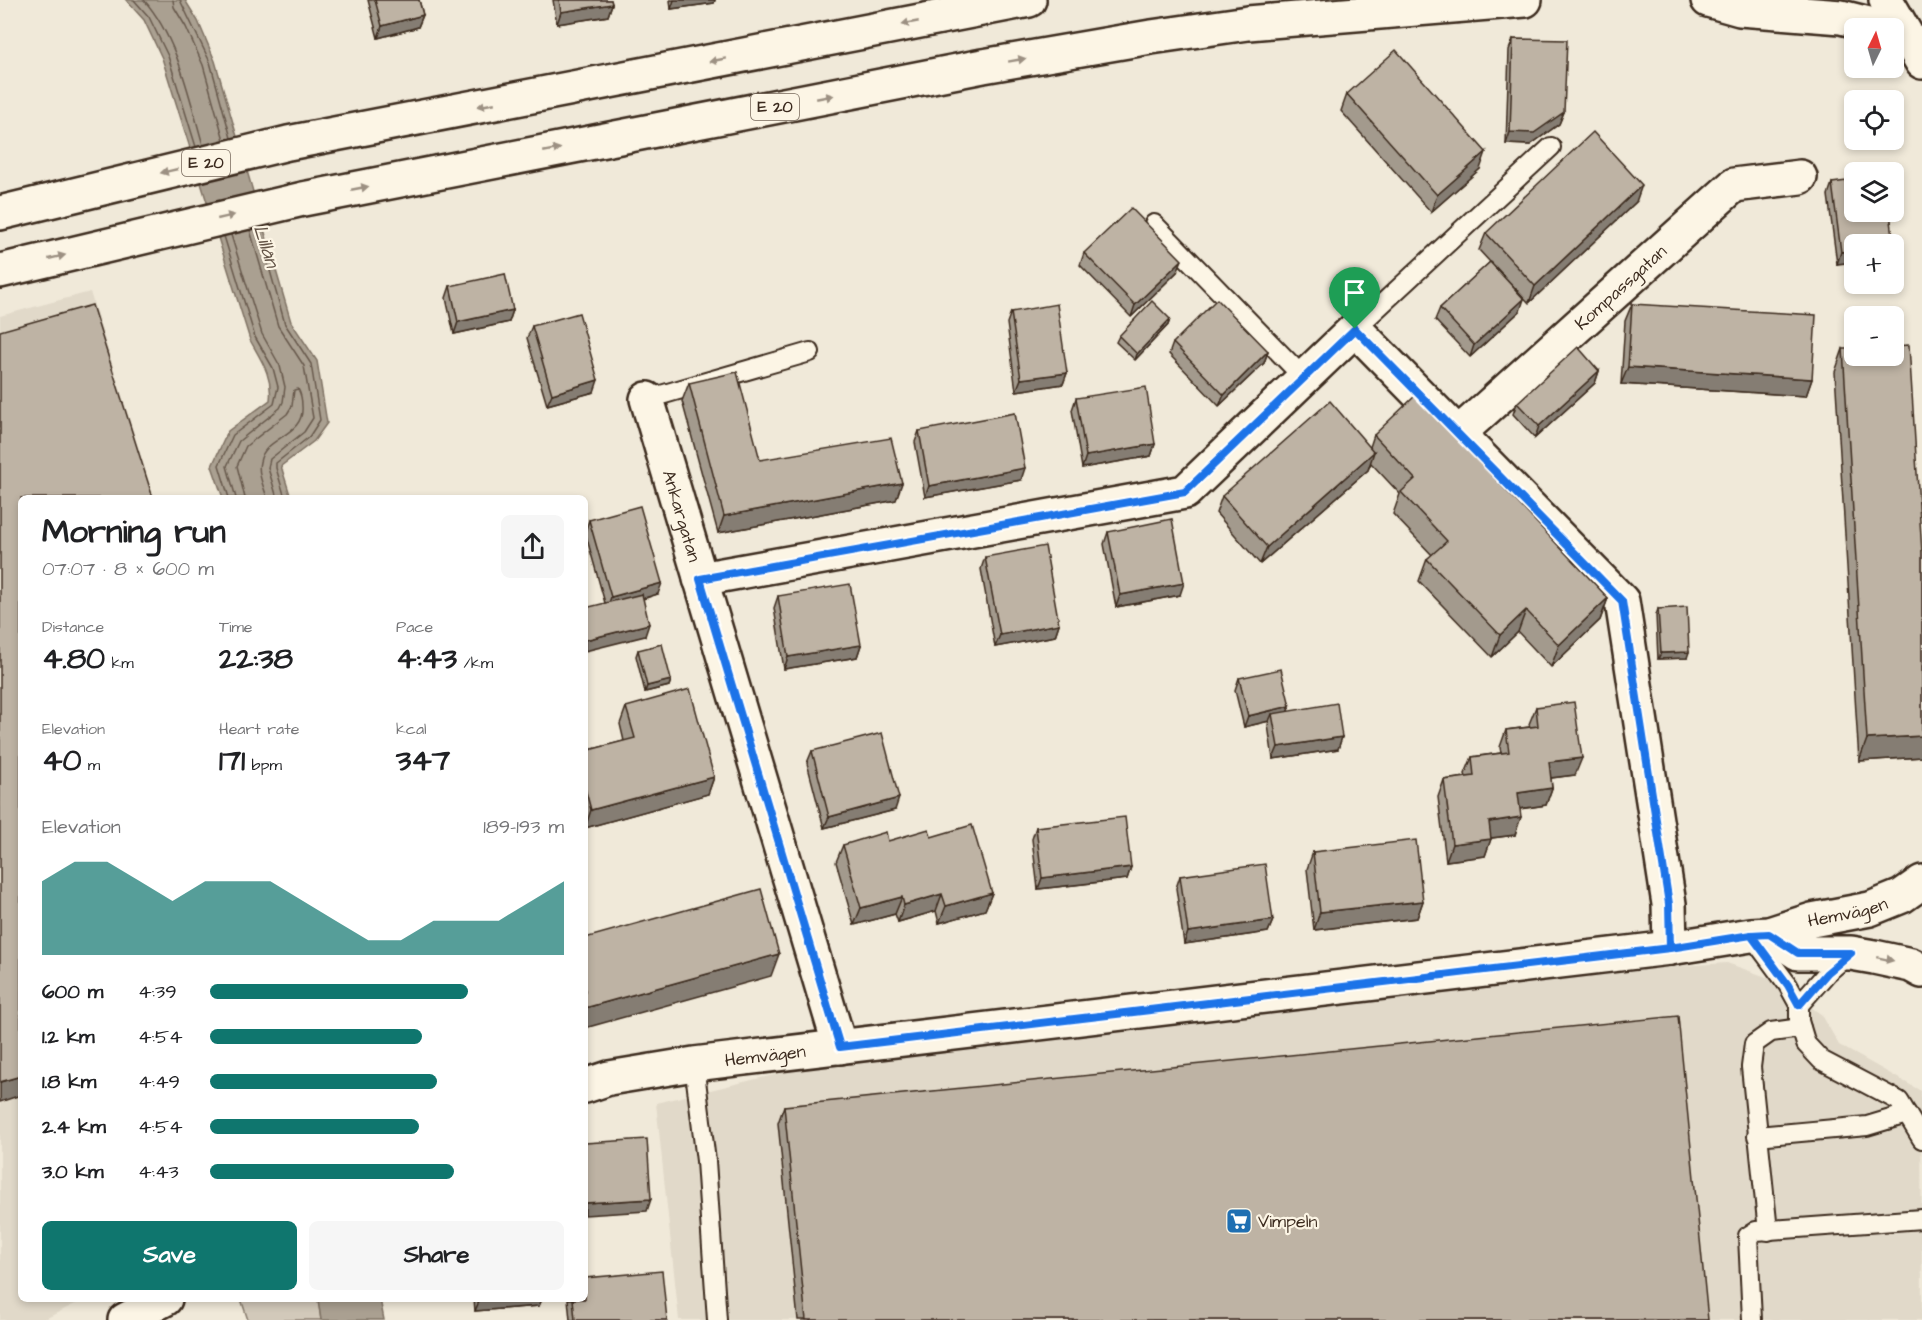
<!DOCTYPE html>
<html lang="en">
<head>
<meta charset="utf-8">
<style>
	body { margin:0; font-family:"Architects Daughter",sans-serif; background:#f6f6f6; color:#202124; height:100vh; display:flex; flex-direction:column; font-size:22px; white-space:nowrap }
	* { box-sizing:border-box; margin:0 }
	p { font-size:20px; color:#757577 }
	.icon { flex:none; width:33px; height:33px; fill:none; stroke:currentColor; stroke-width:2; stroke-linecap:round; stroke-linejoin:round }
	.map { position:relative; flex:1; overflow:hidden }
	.sheet { position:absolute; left:18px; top:495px; width:570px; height:807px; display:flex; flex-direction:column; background:#fff; border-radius:9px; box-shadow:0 3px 9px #0003 }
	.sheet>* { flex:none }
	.needle { width:39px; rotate:5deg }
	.buttons { position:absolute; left:1844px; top:18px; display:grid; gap:12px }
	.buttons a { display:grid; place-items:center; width:60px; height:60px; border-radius:9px; background:#fff; box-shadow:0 3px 9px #0003; font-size:30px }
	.pin { position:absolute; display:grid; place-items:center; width:51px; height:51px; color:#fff; margin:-62px -26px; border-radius:50% 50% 50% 0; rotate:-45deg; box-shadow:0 0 6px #0007 }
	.pin .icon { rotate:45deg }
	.round { display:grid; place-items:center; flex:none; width:63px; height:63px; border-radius:9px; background:#f6f6f6 }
	.headline { display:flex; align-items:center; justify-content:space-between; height:102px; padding:0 24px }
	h1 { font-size:33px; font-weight:700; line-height:45px }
	.stats { display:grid; grid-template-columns:repeat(3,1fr); gap:9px; height:102px; padding:6px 24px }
	.stats div { display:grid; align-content:center }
	.stats b { font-size:30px; font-weight:700 }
	.stats small { font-size:16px; font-weight:400 }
	.stats p { font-size:16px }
	.chart { height:168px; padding:12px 24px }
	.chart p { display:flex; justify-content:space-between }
	.chart svg { width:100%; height:108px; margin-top:6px; fill:#0f766e; opacity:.7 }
	.cta { display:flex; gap:12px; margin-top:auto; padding:12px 24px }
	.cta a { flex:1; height:69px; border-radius:9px; background:#0f766e; color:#fff; font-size:24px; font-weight:700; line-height:69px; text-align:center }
	.cta a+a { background:#f6f6f6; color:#202124 }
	ul { padding:0 24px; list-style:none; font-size:20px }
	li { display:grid; grid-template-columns:96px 72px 1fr; align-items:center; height:45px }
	li i { height:15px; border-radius:8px; background:#0f766e }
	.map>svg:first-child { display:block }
	.built { fill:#e1d9c9 }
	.green { fill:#d2c9ba; stroke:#867a6c; stroke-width:1.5 }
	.water { fill:#aaa091; stroke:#7e7163; stroke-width:1.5 }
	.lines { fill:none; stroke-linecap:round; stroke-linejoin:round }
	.shore { stroke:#67594c; stroke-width:1.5 }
	.service-casing { stroke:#3b2a1e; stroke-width:22 }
	.minor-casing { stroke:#3b2a1e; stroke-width:38 }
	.secondary-casing { stroke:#3b2a1e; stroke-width:38 }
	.trunk-casing { stroke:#3b2a1e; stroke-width:38 }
	.service { stroke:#fcf5e5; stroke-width:18 }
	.minor { stroke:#fcf5e5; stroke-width:33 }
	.secondary { stroke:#fcf5e5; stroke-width:33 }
	.trunk { stroke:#fcf5e5; stroke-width:33 }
	.wall { fill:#a39a8d; stroke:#3b2a1e; stroke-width:1.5 }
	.shaded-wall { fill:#857d73; stroke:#3b2a1e; stroke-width:1.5 }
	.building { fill:#beb3a4; stroke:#3b2a1e; stroke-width:1.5 }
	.oneway { fill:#9c9082 }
	.route-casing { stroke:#fff; stroke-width:12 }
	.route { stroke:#1a73e8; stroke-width:8 }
	.labels { text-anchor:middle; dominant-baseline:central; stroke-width:4.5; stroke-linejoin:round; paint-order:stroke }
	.shield { fill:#fcf5e5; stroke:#75675a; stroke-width:1.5 }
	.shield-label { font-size:16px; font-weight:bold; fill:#3b2a1e }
	.street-label { font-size:18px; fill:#3b2a1e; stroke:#fcf5e5 }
	.poi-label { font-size:18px; fill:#3b2a1e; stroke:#fcf5e5; text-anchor:start }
	.water-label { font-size:20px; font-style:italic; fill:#625346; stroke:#fcf5e5 }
</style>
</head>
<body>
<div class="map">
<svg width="1922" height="1320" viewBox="0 0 1922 1320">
	<rect width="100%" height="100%" fill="#f0e9d9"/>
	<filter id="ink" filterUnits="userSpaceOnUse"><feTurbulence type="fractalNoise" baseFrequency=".0167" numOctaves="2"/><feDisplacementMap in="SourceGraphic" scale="12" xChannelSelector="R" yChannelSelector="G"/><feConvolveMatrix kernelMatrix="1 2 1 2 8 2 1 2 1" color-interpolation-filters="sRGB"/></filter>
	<g filter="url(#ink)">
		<g class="built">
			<path d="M90,292L154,498H21V1299H85L43,1320H0V316Z"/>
			<path d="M1727,963L1772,979L1822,1015L1839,1045L1921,1091L1922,1320H679L656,1103L849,1057L1679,966Z"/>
		</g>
		<path class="green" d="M241,1299H318L321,1320H248Z"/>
		<g class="water">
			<path d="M126,0H185L198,21L215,61L291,322L317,361L327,423L314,441L281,466L291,498H223L212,466L228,431L270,400C273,376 261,360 250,340L162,58L144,20Z"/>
			<path d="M318,1299H380L384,1320H321Z"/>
		</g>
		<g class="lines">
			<g class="shore">
				<path d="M134,0L149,17L168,56L196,147"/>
				<path d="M144,0C178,39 189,97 203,145"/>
				<path d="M173,0L174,7L186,27L203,65L224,140"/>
				<path d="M180,0L210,62L231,138"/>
				<path d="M258,228L285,324L311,364L320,420L309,437L276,463V468L285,498"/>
				<path d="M250,230L278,326L304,366L313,418L304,432L270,459L268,468L277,498"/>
				<path d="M231,235L262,334L280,366L285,387L283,402L280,408L239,441L227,466L236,498"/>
				<path d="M224,236L255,337L273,368L278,387L274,404L233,435L219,465L229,498"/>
				<path d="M245,498L237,466L246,446L287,414L292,406L294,390L298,389C301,394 302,400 302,406C305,437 264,436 260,462C257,473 264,487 267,498"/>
			</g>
			<defs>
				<g id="service">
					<path d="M1154,224L1304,378"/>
					<path d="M1355,329L1551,147"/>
					<path d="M647,399L810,352"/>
					<path d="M1751,935L1788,985L1799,1005V1021L1806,1044L1821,1060L1899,1101L1922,1139"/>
					<path d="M1799,1005L1827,973L1848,955"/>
					<path d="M694,1064L706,1161L717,1320"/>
					<path d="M1757,1136L1867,1126L1907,1114"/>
					<path d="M1768,1231L1751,1067L1754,1044L1771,1032L1801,1028"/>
					<path d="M1752,1320L1748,1236L1756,1231L1922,1219"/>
				</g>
				<g id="minor">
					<path id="s1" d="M647,399L840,1047"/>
					<path id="s2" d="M1458,434L1734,185L1800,177"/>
					<path d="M700,579L1185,492L1355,329L1622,601L1669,904L1670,948"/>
					<path d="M1769,934L1798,953H1851L1874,957L1911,965L1922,971"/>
					<path id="s3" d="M585,1086L609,1078L694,1064L1670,948L1751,935L1769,934L1812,920L1870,909L1902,896L1922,882"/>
					<path d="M125,1320L165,1299"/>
				</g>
				<path id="secondary" d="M1886,0L1922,62"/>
				<g id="trunk">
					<path d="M1708,0L1740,9L1841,17L1885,28"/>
					<path d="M0,213L288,143L1029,0"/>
					<path d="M0,271L303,199L983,66L1151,37L1248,23L1525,0"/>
				</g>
			</defs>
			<use href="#service" class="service-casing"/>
			<use href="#minor" class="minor-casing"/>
			<use href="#secondary" class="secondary-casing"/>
			<use href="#trunk" class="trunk-casing"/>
			<use href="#service" class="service"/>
			<use href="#minor" class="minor"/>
			<use href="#secondary" class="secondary"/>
			<use href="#trunk" class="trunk"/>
		</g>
		<g class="wall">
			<path d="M368,0H419L423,15L418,27L378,38Z"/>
			<path d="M553,0H611L612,4L608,16L557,24Z"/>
			<path d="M670,0H715L714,3L671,9Z"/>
			<path d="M1513,39L1564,112L1559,124L1530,145L1506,144L1509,50Z"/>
			<path d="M1347,94L1480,169L1431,212L1341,111Z"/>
			<path d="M1832,183L1894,245L1893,249V244L1837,264L1828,195Z"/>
			<path d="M1636,202L1529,303L1491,262L1520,311L1470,357L1435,320L1440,308L1490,262L1479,250L1486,233Z"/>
			<path d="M1084,253L1177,272L1131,317L1080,265Z"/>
			<path d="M450,286L513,310L509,322L454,334L446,298Z"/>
			<path d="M1632,304L1812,379L1806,396L1621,384L1625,321Z"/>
			<path d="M1011,312L1067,373L1063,384L1016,391L1007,323Z"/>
			<path d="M1170,319L1168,325L1135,360L1116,342L1119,336Z"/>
			<path d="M532,326L594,392L547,405L527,338Z"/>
			<path d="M1173,343L1268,351L1264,363L1219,406L1169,354Z"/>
			<path d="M1843,349L1922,553V757L1859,761L1835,372Z"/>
			<path d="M1599,371L1595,383L1535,438L1513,414L1517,403Z"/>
			<path d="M689,383L760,460L896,500L718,533L682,401Z"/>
			<path d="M1076,398L1155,444L1151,456L1082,468L1072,410Z"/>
			<path d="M919,431L1021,480L925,497L915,442Z"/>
			<path d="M1374,435L1608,598L1600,620L1551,667L1518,632L1492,657L1419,581L1427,559L1432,555L1393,514L1400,494L1371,463L1368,470L1260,564L1216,513L1222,496L1370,447Z"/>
			<path d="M589,520L658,594L643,599L645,636L605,603L585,532Z"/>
			<path d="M1108,532L1180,595L1116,607L1104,544Z"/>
			<path d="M985,557L1059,624L1055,636L995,647L981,569Z"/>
			<path d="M778,596L861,645L857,657L784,669L774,608Z"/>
			<path d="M1658,609L1687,658L1658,659L1656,615Z"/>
			<path d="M638,650L671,680L669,686L645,692L636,656Z"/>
			<path d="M1239,678L1288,711L1342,737L1338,749L1273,759L1268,725L1269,721L1244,727L1235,690Z"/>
			<path d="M626,707L714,777L708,794L585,828V751L624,741L620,724Z"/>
			<path d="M1536,707L1575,775L1551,778L1552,788L1546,805L1520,809L1515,835L1491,838L1485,856L1446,861L1438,797L1444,780L1466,777L1465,774L1472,757L1501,753L1500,747L1506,730L1530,727L1529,724Z"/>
			<path d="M812,751L895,810L824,828L807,763Z"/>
			<path d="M1036,827L1131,867L1127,879L1038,889L1032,839Z"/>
			<path d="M931,837L992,893L985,910L939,923L936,911L898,922L895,914L854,925L836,862L843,845Z"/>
			<path d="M1313,852L1423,901L1417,918L1314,930L1307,869Z"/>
			<path d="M1180,876L1273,920L1268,932L1184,944L1176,888Z"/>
			<path d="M784,1106L1708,1320H798L778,1123Z"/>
			<path d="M474,1299H542L539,1306L475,1311Z"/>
			<path d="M568,1299H585L667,1320H570Z"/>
		</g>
		<g class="shaded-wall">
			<path d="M674,0H715L714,3L671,9Z"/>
			<path d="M612,4L608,16L557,24L561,12Z"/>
			<path d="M423,15L418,27L378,38L382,26Z"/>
			<path d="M1564,112L1559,124L1530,145L1506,144L1510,132Z"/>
			<path d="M1486,152L1480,169L1431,212L1437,195Z"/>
			<path d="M1642,185L1636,202L1529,303L1535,286Z"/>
			<path d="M1854,250V262L1837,264L1841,252Z"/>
			<path d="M1182,260L1177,272L1131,317L1135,305Z"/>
			<path d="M1524,299L1520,311L1470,357L1474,345Z"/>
			<path d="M513,310L509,322L454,334L458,322Z"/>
			<path d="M1170,319L1168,325L1135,360L1137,354Z"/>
			<path d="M1268,351L1264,363L1219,406L1224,395Z"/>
			<path d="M1628,367L1812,379L1806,396L1621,384Z"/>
			<path d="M1599,371L1595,383L1535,438L1539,426Z"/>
			<path d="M1067,373L1063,384L1016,391L1021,379Z"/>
			<path d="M598,380L594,392L547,405L552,394Z"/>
			<path d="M1155,444L1151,456L1082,468L1086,456Z"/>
			<path d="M1374,452L1368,470L1260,564L1267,547Z"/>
			<path d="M1025,468L1021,480L925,497L929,486Z"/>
			<path d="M902,483L896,500L718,533L724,516Z"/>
			<path d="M662,583L658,594L607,609L611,597Z"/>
			<path d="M1184,583L1180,595L1116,607L1120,595Z"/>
			<path d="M1608,598L1600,620L1551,667L1559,645Z"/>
			<path d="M1526,610L1518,632L1492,657L1500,635Z"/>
			<path d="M649,624L645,636L585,651V640Z"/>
			<path d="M1059,624L1055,636L995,647L1000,635Z"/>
			<path d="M861,645L857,657L784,669L788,657Z"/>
			<path d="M1689,652L1687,658L1658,659L1661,653Z"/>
			<path d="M671,680L669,686L645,692L647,686Z"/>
			<path d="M1290,706L1285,717L1272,714L1269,721L1244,727L1248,716Z"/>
			<path d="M1922,736V757L1859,761L1867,739Z"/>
			<path d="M1342,737L1338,749L1273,759L1278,747Z"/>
			<path d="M1582,758L1575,775L1542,779L1549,762Z"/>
			<path d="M714,777L708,794L585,828L591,810Z"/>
			<path d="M1552,788L1546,805L1511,810L1518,793Z"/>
			<path d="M899,798L895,810L824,828L829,817Z"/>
			<path d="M1521,817L1515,835L1483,839L1489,822Z"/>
			<path d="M1491,839L1485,856L1446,861L1452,844Z"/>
			<path d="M1131,867L1127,879L1038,889L1042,878Z"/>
			<path d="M992,893L985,910L939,923L946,906Z"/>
			<path d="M942,894L936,911L898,922L904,905Z"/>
			<path d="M902,897L895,914L854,925L861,908Z"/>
			<path d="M1423,901L1417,918L1314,930L1320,912Z"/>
			<path d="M1273,920L1268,932L1184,944L1188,932Z"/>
			<path d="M779,954L771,976L585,1028V1008Z"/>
			<path d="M21,1076V1095L0,1102V1082Z"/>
			<path d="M651,1199L647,1211L585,1215V1203Z"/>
			<path d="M480,1299H542L539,1306L475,1311Z"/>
		</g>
		<g class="building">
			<path d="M375,0H419L423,15L382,26Z"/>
			<path d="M559,0H611L612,4L561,12Z"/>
			<path d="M1513,39L1567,40L1564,112L1534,133L1510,132Z"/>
			<path d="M1396,50L1486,152L1437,195L1347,94Z"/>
			<path d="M1593,132L1642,185L1535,286L1486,233Z"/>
			<path d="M1854,180V212H1890L1894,245L1893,246V244H1854V250L1841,252L1832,183Z"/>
			<path d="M1131,208L1182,260L1135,305L1084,253Z"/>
			<path d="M1490,262L1524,299L1474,345L1440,308Z"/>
			<path d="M505,274L513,310L458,322L450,286Z"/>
			<path d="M1217,299L1268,351L1224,395L1173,343Z"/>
			<path d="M1152,301L1170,319L1137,354L1119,336Z"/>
			<path d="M1057,304L1067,373L1021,379L1011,312Z"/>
			<path d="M1632,304L1816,315L1812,379L1628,367Z"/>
			<path d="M92,305L153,498H21V1076L0,1082V331Z"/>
			<path d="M579,313L598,380L552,394L532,326Z"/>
			<path d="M1909,345L1922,553V736L1867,739L1843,349H1854V356H1893V346Z"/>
			<path d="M1578,347L1599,371L1539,426L1517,403Z"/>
			<path d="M737,372L760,460L891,438L902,483L724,516L689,383Z"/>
			<path d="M1146,387L1155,444L1086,456L1076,398Z"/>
			<path d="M1416,395L1608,598L1559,645L1526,610L1500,635L1427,559L1447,541L1401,492L1415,479L1374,435Z"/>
			<path d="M1330,401L1374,452L1267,547L1222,496Z"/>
			<path d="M1015,413L1025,468L929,486L919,431Z"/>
			<path d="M640,506L662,583L611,597L589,520Z"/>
			<path d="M1172,519L1184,583L1120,595L1108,532Z"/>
			<path d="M1045,546L1059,624L1000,635L985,557Z"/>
			<path d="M850,584L861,645L788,657L778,596Z"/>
			<path d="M642,594L649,624L585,640V608Z"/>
			<path d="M1687,607L1689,652L1661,653L1658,609Z"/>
			<path d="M662,644L671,680L647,686L638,650Z"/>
			<path d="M1281,669L1290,706L1248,716L1239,678Z"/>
			<path d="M690,689L714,777L591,810L585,788V751L635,738L626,707Z"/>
			<path d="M1574,702L1582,758L1549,762L1552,788L1518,793L1521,817L1489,822L1491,839L1452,844L1444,780L1474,776L1472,757L1509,752L1506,730L1538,726L1536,707Z"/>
			<path d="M1337,703L1342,737L1278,747L1272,714Z"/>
			<path d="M882,733L899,798L829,817L812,751Z"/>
			<path d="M1125,817L1131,867L1042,878L1036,827Z"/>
			<path d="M972,825L992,893L946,906L942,894L904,905L902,897L861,908L843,845L886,832L888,841L929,829L931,837Z"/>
			<path d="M1416,840L1423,901L1320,912L1313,852Z"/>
			<path d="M1265,864L1273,920L1188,932L1180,876Z"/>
			<path d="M761,889L779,954L585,1008V938Z"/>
			<path d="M1678,1016L1708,1320H806L784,1106Z"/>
			<path d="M647,1139L651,1199L585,1203V1143Z"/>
			<path d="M662,1271L667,1320H575L573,1299H585V1278Z"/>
		</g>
		<defs><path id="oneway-solid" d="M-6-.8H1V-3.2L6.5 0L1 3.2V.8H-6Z" transform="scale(1.5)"/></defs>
		<g class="oneway">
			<use href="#oneway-solid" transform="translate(910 23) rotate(169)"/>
			<use href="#oneway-solid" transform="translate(718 60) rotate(169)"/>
			<use href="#oneway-solid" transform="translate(1017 60) rotate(-10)"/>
			<use href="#oneway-solid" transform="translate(825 97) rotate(-11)"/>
			<use href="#oneway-solid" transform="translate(486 105) rotate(169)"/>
			<use href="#oneway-solid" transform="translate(552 150) rotate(-11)"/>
			<use href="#oneway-solid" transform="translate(169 171) rotate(167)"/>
			<use href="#oneway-solid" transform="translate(360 188) rotate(-11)"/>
			<use href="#oneway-solid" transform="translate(226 217) rotate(-13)"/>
			<use href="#oneway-solid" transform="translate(57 257) rotate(-13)"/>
			<use href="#oneway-solid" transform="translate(1885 959) rotate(12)"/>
		</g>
	</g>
	<g class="lines" filter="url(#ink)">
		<defs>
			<path id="route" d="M1355,329L1185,492L700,579L840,1047L1670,948L1751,935L1788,985L1799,1005L1827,973L1851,953H1798L1769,934L1751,935L1670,948L1669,904L1622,601L1355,329"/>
		</defs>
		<use href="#route" class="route-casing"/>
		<use href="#route" class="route"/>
	</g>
	<defs>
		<symbol id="supermarket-square" viewBox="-11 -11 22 22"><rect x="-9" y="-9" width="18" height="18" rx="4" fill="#1f6fb2" stroke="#fcf5e5"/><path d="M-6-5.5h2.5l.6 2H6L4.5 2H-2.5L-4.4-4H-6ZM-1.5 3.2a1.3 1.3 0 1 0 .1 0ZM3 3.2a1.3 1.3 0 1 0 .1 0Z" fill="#fff"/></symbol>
	</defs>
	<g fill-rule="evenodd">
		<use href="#supermarket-square" x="1224" y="1206" width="30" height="30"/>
	</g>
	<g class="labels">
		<g class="shield">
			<rect x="751" y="94" width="48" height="26" rx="4.5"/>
			<rect x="182" y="150" width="48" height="26" rx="4.5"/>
		</g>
		<g class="shield-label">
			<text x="775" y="107">E 20</text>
			<text x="206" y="163">E 20</text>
		</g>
		<g class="street-label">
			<text stroke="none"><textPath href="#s2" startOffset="219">Kompassgatan</textPath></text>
			<text stroke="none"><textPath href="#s1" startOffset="122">Ankargatan</textPath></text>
			<text stroke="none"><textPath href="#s3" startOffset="1276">Hemvägen</textPath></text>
			<text stroke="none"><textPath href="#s3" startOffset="183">Hemvägen</textPath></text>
		</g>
		<g class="poi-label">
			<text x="1258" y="1221">Vimpeln</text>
		</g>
		<g class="water-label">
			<text transform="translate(266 246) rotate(72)">Lillån</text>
		</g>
	</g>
</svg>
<div class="buttons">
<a><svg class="needle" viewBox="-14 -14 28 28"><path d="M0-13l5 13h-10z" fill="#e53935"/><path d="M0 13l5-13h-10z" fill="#757577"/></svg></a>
<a><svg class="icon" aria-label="locate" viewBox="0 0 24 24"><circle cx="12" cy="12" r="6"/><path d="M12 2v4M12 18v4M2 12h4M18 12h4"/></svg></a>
<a><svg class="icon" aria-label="layers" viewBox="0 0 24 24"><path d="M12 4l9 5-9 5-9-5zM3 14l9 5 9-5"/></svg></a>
<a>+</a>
<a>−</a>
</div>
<div class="pin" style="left:1355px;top:329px;background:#1e9e55"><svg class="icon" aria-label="arrive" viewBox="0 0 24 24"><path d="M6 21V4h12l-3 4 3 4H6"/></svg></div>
<section class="sheet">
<div class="headline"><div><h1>Morning run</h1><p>07:07 · 8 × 600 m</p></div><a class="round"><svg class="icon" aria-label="share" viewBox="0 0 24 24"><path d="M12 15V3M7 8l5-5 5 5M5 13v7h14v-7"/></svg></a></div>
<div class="stats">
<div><p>Distance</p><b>4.80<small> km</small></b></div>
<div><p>Time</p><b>22:38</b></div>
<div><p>Pace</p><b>4:43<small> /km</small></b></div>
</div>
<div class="stats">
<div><p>Elevation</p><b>40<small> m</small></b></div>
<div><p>Heart rate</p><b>171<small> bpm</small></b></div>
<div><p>kcal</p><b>347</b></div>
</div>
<div class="chart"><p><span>Elevation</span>189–193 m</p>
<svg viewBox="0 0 160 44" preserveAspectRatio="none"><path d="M0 44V14L10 6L20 6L30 14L40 22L50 14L60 14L70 14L80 22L90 30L100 38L110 38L120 30L130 30L140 30L150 22L160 14V44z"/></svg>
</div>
<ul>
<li><b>600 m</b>4:39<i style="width:73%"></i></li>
<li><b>1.2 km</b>4:54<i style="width:60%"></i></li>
<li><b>1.8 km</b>4:49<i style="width:64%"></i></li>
<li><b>2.4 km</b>4:54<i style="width:59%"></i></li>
<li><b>3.0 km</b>4:43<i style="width:69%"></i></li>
</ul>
<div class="cta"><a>Save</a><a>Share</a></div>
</section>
</div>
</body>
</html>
